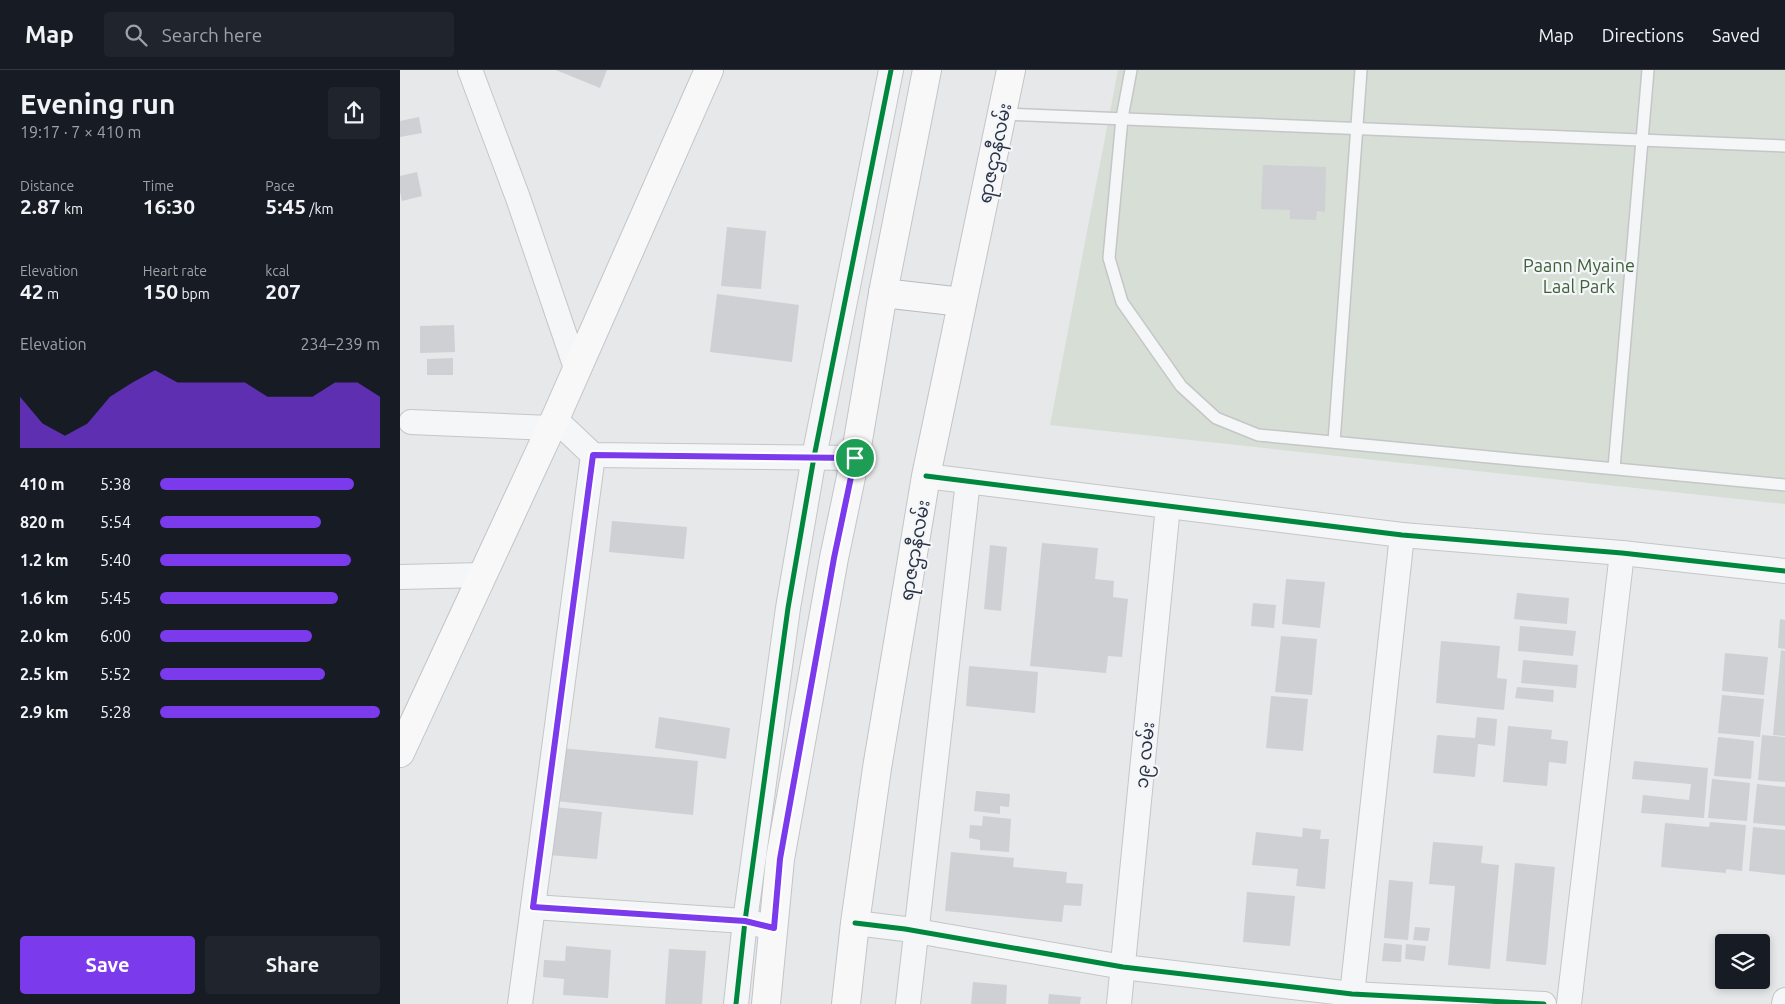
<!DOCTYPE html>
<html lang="en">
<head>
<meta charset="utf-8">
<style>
	body { margin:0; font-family:Ubuntu,"Noto Sans Myanmar",sans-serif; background:#20242c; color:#f1f3f6; height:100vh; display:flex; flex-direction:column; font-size:19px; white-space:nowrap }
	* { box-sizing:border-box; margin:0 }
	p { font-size:16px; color:#9ea1a6 }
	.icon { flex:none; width:28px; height:28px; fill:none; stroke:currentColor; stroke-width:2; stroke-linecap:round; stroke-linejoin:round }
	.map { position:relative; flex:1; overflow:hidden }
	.panel { display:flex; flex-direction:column; background:#171b24; width:400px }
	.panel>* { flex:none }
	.fabs { position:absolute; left:1315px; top:864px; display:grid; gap:10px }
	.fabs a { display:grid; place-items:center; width:55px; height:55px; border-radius:5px; background:#171b24; box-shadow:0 2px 8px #0003; font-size:25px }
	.pin { position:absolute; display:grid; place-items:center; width:42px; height:42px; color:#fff; margin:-21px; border:2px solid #fff; border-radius:50%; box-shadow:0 1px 5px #0007 }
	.round { display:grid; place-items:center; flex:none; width:52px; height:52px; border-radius:5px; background:#20242c }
	.summary { display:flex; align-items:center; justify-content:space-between; height:85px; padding:0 20px }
	h1 { font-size:28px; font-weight:700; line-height:38px }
	.figures { display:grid; grid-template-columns:repeat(3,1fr); gap:8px; height:85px; padding:5px 20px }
	.figures div { display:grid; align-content:center }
	.figures b { font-size:21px; font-weight:700 }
	.figures small { font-size:14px; font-weight:400 }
	.figures p { font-size:14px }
	.chart { height:140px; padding:10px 20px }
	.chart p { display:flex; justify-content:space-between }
	.chart svg { width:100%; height:90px; margin-top:5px; fill:#7c3aed; opacity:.7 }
	.button { display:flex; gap:10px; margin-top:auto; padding:10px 20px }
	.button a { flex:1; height:58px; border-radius:5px; background:#7c3aed; color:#fff; font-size:20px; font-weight:700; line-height:58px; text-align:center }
	.button a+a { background:#20242c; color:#f1f3f6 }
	ul { padding:0 20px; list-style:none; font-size:16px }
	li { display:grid; grid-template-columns:80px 60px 1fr; align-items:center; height:38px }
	li i { height:12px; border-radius:6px; background:#7c3aed }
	header { display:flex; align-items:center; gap:30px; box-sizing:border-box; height:70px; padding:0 25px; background:#171b24; border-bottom:1px solid #363941 }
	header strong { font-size:24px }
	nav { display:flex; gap:28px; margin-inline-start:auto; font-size:18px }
	.search { width:350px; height:45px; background:#20242c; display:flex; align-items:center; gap:12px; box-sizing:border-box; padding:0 18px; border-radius:5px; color:#9ea1a6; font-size:19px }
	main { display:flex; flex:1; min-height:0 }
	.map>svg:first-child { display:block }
	.green { fill:#d6ded6 }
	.building { fill:#ced0d3 }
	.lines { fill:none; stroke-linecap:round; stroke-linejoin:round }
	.service-casing { stroke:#c4c6c8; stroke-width:14 }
	.minor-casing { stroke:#c4c6c8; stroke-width:26 }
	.primary-casing { stroke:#c2c5c8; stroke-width:30 }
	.trunk-casing { stroke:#b8bbbf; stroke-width:30 }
	.service { stroke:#f5f6f7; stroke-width:11 }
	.minor { stroke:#f5f6f7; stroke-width:24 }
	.primary { stroke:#f8f8f8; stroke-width:28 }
	.trunk { stroke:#f8f8f8; stroke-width:28 }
	.cycleway-casing { stroke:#f4f6f9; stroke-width:8 }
	.cycleway { stroke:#00873e; stroke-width:5 }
	.route-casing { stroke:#fff; stroke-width:10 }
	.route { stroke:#7c3aed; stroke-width:6 }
	.labels { text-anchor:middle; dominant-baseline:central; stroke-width:4.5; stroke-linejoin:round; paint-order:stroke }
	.street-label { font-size:18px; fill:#2b3445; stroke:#f4f6f9 }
	.park-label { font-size:18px; fill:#3f6138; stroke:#f4f6f9 }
</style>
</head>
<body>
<header>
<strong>Map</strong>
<div class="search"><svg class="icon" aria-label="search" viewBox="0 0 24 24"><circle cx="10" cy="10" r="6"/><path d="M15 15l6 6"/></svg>Search here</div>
<nav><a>Map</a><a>Directions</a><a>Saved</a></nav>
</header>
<main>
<section class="panel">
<div class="summary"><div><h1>Evening run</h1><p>19:17 · 7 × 410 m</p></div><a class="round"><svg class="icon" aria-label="share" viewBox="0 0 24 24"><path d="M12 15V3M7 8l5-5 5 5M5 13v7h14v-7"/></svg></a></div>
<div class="figures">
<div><p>Distance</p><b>2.87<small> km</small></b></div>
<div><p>Time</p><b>16:30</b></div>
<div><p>Pace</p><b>5:45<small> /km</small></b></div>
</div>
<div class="figures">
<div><p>Elevation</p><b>42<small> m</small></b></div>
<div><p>Heart rate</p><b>150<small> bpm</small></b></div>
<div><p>kcal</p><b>207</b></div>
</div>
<div class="chart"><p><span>Elevation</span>234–239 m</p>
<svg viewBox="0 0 160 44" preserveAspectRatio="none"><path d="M0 44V19L10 32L20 38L30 32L40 19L50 12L60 6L70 12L80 12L90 12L100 12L110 19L120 19L130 19L140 12L150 12L160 19V44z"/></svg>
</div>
<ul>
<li><b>410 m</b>5:38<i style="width:88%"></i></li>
<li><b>820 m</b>5:54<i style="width:73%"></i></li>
<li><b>1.2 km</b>5:40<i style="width:87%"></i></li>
<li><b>1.6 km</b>5:45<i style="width:81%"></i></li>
<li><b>2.0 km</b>6:00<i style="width:69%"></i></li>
<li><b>2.5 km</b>5:52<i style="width:75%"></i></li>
<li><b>2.9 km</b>5:28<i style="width:100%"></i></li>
</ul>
<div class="button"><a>Save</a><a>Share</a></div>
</section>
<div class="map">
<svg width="1385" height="934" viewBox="0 0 1385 934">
	<rect width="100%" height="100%" fill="#e6e8ea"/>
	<path class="green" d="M718,0H1385V434L650,355Z"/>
	<g class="building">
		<path d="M156,0H207L200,18Z"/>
		<path d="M19,47L22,63L0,67V51Z"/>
		<path d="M863,95L926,97L925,142L917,141L916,150L890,149V140L861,139Z"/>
		<path d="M17,102L22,126L2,131L0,122V106Z"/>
		<path d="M327,157L366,161L361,219L321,216Z"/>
		<path d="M317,224L399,235L392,292L310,282Z"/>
		<path d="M54,255L55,282L20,283V256Z"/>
		<path d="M53,288V305H27V289Z"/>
		<path d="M212,451L287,457L284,489L209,482Z"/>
		<path d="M642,473L698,478L695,509L714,511L713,527L728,529L722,587L708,586L706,603L630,596Z"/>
		<path d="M590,475L607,477L601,541L584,539Z"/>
		<path d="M886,509L925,512L920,558L882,554Z"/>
		<path d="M1117,523L1169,528L1167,554L1114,549Z"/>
		<path d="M853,533L876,535L874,558L851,556Z"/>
		<path d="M1380,549L1385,550V579L1378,578Z"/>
		<path d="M1120,556L1176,561L1173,586L1118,581Z"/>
		<path d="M881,566L917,569L912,625L875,622Z"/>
		<path d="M1041,571L1100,576L1097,608L1107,609L1104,640L1036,633Z"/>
		<path d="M1381,580L1385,581V666L1373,665Z"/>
		<path d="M1325,583L1368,587L1364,625L1322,621Z"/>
		<path d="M1123,590L1178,595L1176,618L1121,613Z"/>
		<path d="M569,596L638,602L635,643L566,636Z"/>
		<path d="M1117,617L1154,620L1153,632L1115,628Z"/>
		<path d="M1322,625L1364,629L1360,667L1318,663Z"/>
		<path d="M871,626L908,629L903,681L866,678Z"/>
		<path d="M259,647L330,658L326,689L255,678Z"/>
		<path d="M1077,647L1097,649L1095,676L1078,674L1075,707L1033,703L1037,665L1075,668Z"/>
		<path d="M1108,656L1152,660L1151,669L1168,671L1166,694L1149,692L1147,716L1103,712Z"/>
		<path d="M1362,665L1385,667V712L1358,710Z"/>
		<path d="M1318,667L1354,671L1351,709L1314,706Z"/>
		<path d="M160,678L298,691L293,745L155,731Z"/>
		<path d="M1234,691L1308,698L1304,748L1241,743L1243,725L1289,730L1291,714L1232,709Z"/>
		<path d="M1312,709L1350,713L1347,751L1308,748Z"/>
		<path d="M1357,714L1385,717V756L1353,753Z"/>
		<path d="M576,721L610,724L609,737L600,736V744L574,741Z"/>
		<path d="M154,737L202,742L197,789L149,785Z"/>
		<path d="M583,746L611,749L609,782L580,780V770L569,768L570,755L582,756Z"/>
		<path d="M1310,752L1346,755L1342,801L1326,799V803L1261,797L1265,753L1309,757Z"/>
		<path d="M1353,757L1385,760V805L1349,801Z"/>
		<path d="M903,758L921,760L920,769H929L925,819L896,816L898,799L852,795L856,762L902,767Z"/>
		<path d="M1033,772L1083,776L1081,793L1099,795L1090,899L1048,895L1055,816L1029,814Z"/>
		<path d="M551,782L614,788L613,797L667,802L666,813L683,814L681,836L664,835L662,852L545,841Z"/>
		<path d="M1115,793L1155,797L1146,895L1106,891Z"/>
		<path d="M989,810L1013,812L1008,870L984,868Z"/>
		<path d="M847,822L895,826L890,876L843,872Z"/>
		<path d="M1015,857L1030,858L1028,871L1013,870Z"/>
		<path d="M984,873L1002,875L1001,892L982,891Z"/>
		<path d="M1006,874L1026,876L1024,891L1005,889Z"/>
		<path d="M166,876L211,880L208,928L163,925L164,909L143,907L144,890L165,891Z"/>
		<path d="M269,879L306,881L302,934H265Z"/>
		<path d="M573,912L607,915L606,934H571Z"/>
		<path d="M649,924L681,927L680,934H648Z"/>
	</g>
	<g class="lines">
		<defs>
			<g id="service">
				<path d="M731,0L722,48L709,188L722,232L781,316L816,348L858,365L1385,415"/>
				<path d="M602,44L1385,76"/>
				<path d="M934,372L961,0"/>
				<path d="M1214,398L1248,0"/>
			</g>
			<g id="minor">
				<path d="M70,0L118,128L177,301"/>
				<path d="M155,349L193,385L455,388"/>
				<path d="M11,352L151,358"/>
				<path d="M526,406L1002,465L1222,483L1385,501"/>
				<path d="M0,507L83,505"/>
				<path d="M133,837L345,851L361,855"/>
				<path d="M455,853L505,859L723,897L952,924L1144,934"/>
				<path d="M120,934L193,385"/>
				<path d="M336,934L345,851L388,538L414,387L491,0"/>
				<path d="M508,934L568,411"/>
				<path d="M719,934L768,436"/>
				<path d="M951,934L1002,465"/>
				<path d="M1169,934L1222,483"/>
				<path d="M1384,934L1385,930"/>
			</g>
			<g id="primary">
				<path d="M0,683L155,349L309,0"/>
				<path d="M366,934L380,789L434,488L455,388L483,223L527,0"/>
				<path d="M446,934L455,853L477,698L526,406L611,0"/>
			</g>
			<path id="trunk" d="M483,223L562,232"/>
		</defs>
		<use href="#service" class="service-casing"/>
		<use href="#minor" class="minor-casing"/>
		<use href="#primary" class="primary-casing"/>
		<use href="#trunk" class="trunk-casing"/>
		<use href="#service" class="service"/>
		<use href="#minor" class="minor"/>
		<use href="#primary" class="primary"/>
		<use href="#trunk" class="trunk"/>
		<defs>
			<g id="cycleway">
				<path d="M526,406L1002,465L1222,483L1385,501"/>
				<path d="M455,853L505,859L723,897L952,924L1144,934"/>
				<path d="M336,934L345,851L388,538L414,387L491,0"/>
			</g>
		</defs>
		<use href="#cycleway" class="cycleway-casing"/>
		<use href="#cycleway" class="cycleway"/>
	</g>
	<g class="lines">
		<defs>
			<path id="route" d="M193,385L455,388L434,488L380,789L374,858L345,851L133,837Z"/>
		</defs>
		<use href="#route" class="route-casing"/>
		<use href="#route" class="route"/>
	</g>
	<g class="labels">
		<g class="street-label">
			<text transform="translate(594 83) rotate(-78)">ရာဇဌာနီလမ်း</text>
			<text transform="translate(514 480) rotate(-80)">ရာဇဌာနီလမ်း</text>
			<text transform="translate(744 685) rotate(-84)">၁၉ လမ်း</text>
		</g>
		<g class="park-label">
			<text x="1179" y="195">Paann Myaine<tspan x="1179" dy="21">Laal Park</tspan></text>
		</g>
	</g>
</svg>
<div class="fabs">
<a><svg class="icon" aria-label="layers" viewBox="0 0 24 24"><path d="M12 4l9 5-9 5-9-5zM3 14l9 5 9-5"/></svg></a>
</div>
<div class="pin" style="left:455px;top:388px;background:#1e9e55"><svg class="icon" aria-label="arrive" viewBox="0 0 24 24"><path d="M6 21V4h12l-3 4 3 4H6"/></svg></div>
</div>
</main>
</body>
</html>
